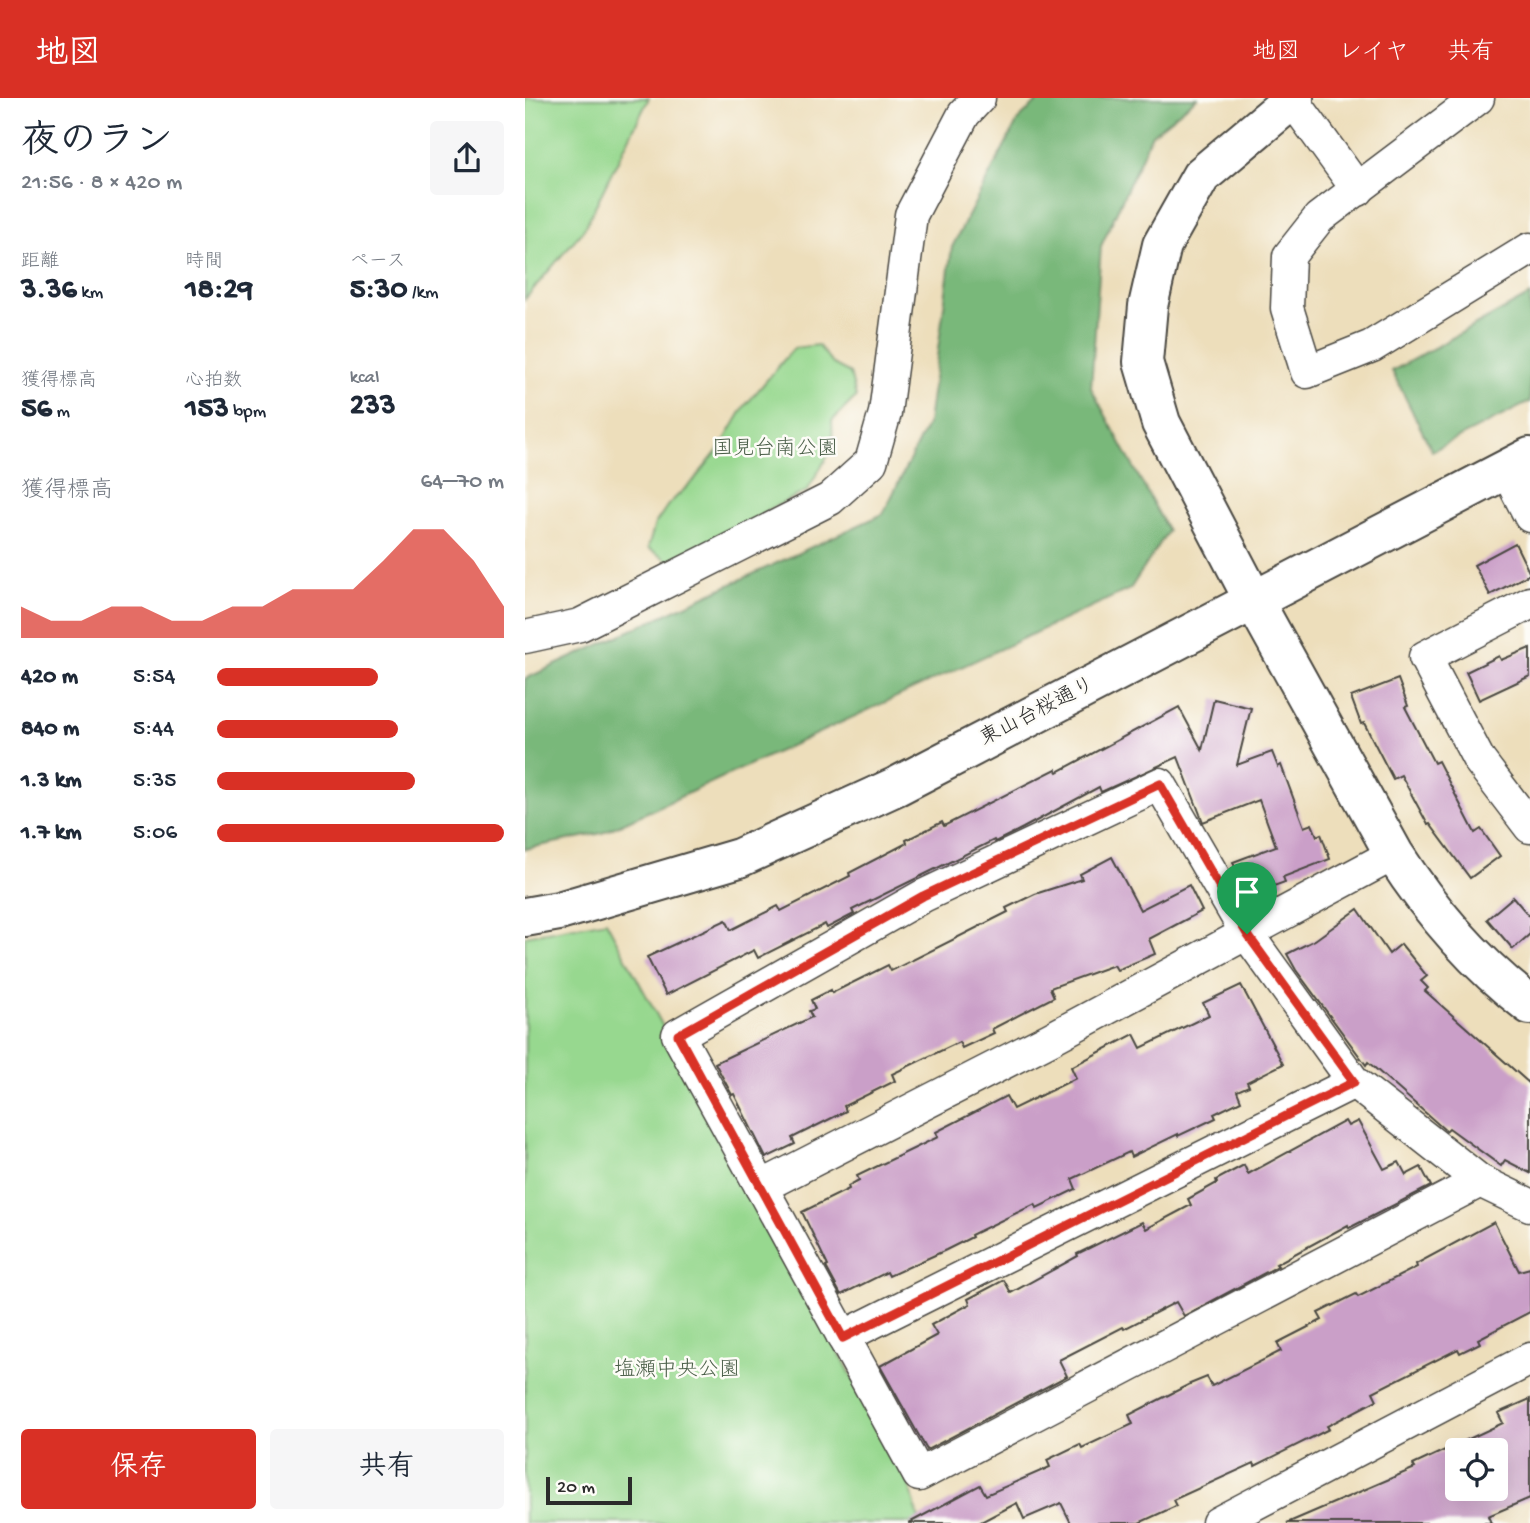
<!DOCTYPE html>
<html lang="ja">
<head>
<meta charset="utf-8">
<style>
	body { margin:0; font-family:"Gochi Hand","Klee One",sans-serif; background:#f6f6f7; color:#1f2937; height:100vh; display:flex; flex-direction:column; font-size:26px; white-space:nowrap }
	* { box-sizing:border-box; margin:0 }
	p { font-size:23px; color:#747a83 }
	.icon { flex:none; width:38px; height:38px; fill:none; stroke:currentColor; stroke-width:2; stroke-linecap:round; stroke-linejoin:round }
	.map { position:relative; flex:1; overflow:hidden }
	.side { display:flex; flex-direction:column; background:#fff; width:525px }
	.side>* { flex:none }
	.buttons { position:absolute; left:920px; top:1340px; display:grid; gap:14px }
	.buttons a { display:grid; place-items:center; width:63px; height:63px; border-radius:7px; background:#fff; box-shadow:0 7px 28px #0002; font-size:35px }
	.scale { position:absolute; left:21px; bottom:18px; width:86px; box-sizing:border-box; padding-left:7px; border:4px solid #2b2b2b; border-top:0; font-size:19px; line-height:24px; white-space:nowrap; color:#2b2b2b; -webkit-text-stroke:5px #fdfcf7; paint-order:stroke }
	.pin { position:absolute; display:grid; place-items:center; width:60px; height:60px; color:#fff; margin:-72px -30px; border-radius:50% 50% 50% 0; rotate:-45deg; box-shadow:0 0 7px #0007 }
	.pin .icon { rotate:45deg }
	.round { display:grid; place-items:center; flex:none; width:74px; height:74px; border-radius:7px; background:#f6f6f7 }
	.headline { display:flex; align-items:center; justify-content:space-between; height:119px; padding:0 21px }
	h1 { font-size:38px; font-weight:700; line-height:52px }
	.figures { display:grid; grid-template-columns:repeat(3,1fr); gap:10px; height:119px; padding:7px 21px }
	.figures div { display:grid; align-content:center }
	.figures b { font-size:30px; font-weight:700 }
	.figures small { font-size:19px; font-weight:400 }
	.figures p { font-size:19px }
	.chart { height:196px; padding:14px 21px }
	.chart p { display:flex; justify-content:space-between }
	.chart svg { width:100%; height:126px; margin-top:7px; fill:#d93025; opacity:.7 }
	.primary-button { display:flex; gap:14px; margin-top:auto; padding:14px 21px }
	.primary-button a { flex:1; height:80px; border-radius:7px; background:#d93025; color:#fff; font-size:28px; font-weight:700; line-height:80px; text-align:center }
	.primary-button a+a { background:#f6f6f7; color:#1f2937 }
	ul { padding:0 21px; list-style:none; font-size:23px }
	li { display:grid; grid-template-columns:112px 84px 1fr; align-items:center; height:52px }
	li i { height:18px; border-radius:9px; background:#d93025 }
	header { display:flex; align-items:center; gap:42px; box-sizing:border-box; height:98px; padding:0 35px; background:#d93025; color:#fff }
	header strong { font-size:33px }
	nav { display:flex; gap:38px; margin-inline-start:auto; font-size:24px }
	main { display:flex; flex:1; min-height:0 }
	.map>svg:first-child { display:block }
	.green { fill:#97d88f; stroke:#61825d; stroke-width:2 }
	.forest { fill:#79b87a; stroke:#527252; stroke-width:2 }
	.building { fill:#ca9fc8; fill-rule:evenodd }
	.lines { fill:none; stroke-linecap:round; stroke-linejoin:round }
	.minor-casing { stroke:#484641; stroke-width:35 }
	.tertiary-casing { stroke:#484641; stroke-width:42 }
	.minor { stroke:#fff; stroke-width:32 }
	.tertiary { stroke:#fff; stroke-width:38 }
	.route-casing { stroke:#fff; stroke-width:14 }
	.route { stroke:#d93025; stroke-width:9 }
	.labels { text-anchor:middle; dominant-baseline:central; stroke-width:5; stroke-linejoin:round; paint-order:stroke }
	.park-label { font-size:21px; fill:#4b5f49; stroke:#fdfcf7 }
	.street-label { font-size:21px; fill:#2b2b2b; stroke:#fdfcf7 }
</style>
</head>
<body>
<header>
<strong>地図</strong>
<nav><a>地図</a><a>レイヤ</a><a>共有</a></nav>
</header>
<main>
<section class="side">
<div class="headline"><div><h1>夜のラン</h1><p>21:56 · 8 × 420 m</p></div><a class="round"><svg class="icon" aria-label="share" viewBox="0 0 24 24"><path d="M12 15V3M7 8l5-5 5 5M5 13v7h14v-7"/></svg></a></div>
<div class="figures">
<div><p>距離</p><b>3.36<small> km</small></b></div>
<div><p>時間</p><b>18:29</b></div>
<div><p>ペース</p><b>5:30<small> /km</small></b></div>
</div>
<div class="figures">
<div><p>獲得標高</p><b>56<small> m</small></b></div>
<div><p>心拍数</p><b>153<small> bpm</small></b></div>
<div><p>kcal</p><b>233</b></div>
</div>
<div class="chart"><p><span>獲得標高</span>64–70 m</p>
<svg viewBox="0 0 160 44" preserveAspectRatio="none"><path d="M0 44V33L10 38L20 38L30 33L40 33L50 38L60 38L70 33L80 33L90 27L100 27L110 27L120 17L130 6L140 6L150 17L160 33V44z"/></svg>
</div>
<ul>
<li><b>420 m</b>5:54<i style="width:56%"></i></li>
<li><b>840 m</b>5:44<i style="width:63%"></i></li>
<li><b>1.3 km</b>5:35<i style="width:69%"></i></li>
<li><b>1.7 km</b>5:06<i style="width:100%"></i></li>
</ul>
<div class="primary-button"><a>保存</a><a>共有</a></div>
</section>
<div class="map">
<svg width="1005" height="1425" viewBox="0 0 1005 1425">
	<rect width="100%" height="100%" fill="#fdfcf7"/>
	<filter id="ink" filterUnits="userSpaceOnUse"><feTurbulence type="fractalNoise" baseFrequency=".0143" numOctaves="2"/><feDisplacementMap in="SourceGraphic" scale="14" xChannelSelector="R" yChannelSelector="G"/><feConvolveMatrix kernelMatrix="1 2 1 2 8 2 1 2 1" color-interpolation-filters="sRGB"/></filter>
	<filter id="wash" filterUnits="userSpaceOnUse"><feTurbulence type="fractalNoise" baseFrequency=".00686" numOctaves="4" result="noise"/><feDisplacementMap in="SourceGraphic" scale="28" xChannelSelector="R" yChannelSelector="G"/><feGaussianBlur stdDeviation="1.57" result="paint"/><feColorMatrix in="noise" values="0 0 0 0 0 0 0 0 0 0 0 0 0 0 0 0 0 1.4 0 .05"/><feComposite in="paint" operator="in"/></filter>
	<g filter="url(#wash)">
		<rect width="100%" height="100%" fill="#eddebb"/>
		<g class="green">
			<path d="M0,0H124L59,131L0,201Z"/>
			<path d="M293,247L308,266L325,275L331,299L307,323L308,349L282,393L251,408L196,441L144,463L123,450L130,426L143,407L169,382L195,350L219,309L269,250Z"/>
			<path d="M81,823L383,1382L395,1425H0V838Z"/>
		</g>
		<g class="forest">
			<path d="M516,0H672L627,36L576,148L566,290L643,433L605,491L77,735L0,751V581L358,416L403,325L427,149L493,22Z"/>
			<path d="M1005,197V304L907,353L867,273Z"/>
		</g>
		<g id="blocks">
			<g class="building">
				<path d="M990,445L1005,476L965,497L949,467Z"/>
				<path d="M1005,550V578L954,602L941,574L974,558L976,562Z"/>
				<path d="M873,581L883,608L880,609L909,665L913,663L950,735L956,731L975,758L945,780L905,726L903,727L876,677L868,681L839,625L836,626L826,599Z"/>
				<path d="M689,601L726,610L712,667L747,654L753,669L756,667L779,729L787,726L792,738L796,736L805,761L758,779L760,784L721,798L708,764L751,748L734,702L678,724L653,659L576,694L574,689L498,730L470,744L469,742L327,812L329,816L302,830L300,826L233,860L229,852L141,897L122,859L201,822L206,832L253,808L256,813L325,778L324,775L382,745L381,742L417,724L419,728L531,671L533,674L654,609L677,652Z"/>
				<path d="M587,759L615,812L664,787L677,813L624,841L630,856L592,872L589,867L525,890L529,899L467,931L469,935L437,950L434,944L367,976L370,983L319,1008L321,1013L267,1040L270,1046L241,1060L209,996L207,997L190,965L287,919L284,913L290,911L286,902L306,892L307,895L363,867L366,873L483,814L481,810L510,796L557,781L555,776Z"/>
				<path d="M988,799L1005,819V836L988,851L962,821Z"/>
				<path d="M833,811L864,856L876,846L902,878L896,883L903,890L900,893L1005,986V1075L980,1062L976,1068L924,1030L921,1033L843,964L841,967L771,872L762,856L790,842Z"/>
				<path d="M716,887L758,966L722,984L724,988L712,993L716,1003L689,1016L691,1020L653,1038V1036L606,1059L604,1054L547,1081L551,1091L512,1110L510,1106L446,1137L447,1139L421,1152L364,1178L362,1174L316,1197L301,1169L303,1168L277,1114L324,1091L323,1088L334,1082L332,1078L413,1039L411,1034L481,998L488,1011L541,985L551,980L546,969L609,936L616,950L684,917L678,905Z"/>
				<path d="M820,1023L823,1028L833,1023L859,1071L874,1064L881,1077L896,1069L906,1088L824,1130L823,1127L751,1166L753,1168L659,1218L651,1204L599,1231L598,1229L534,1262L542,1278L402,1352L355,1268L412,1237L406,1227L445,1206L443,1201L479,1182L486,1195L553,1158L552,1156L617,1124L621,1131L666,1107L663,1101L692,1085L691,1082L719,1067L723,1076Z"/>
				<path d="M969,1124L994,1173L1005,1170V1214L953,1241L955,1245L935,1255L933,1251L848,1294L852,1302L802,1328L804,1331L730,1368L729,1365L648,1402L651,1408L614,1425H546L536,1405L499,1421L492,1405L454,1425H384L455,1387L461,1397L525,1369L522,1362L555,1346L557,1350L608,1326L604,1317L665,1286L682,1279L687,1288L756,1253L752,1245L797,1222L793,1215L831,1196L833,1199L892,1169L891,1166Z"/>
				<path d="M1005,1301V1400L963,1418L966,1425H762L890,1370L888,1367L978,1325L973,1315ZM933,1353H971V1391H933Z"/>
			</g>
		</g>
	</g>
	<g filter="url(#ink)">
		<use href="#blocks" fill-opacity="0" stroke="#484641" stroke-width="2"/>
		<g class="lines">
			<defs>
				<g id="minor">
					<path d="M953,0L794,120L764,158L762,210L782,274L847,248L1005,151"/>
					<path d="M767,1L833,92"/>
					<path d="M981,371L1005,418"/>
					<path d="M1005,505L900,559L954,662L1005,729"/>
					<path d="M0,539L55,527L305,401L346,364L360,315L386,117L439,16L454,0"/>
					<path d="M955,1083L394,1377L153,937L398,798L635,686L722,836L829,984L955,1083L1005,1107"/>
					<path d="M236,1089L525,941L869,756"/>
					<path d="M318,1239L829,984"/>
					<path d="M693,1425L1005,1261"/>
				</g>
				<g id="tertiary">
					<path d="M769,0L676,78L637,147L623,208L618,264L636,325L729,503L869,756C906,814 950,865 1005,907"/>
					<path d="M0,819L34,813L214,760L372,688L1005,359"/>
				</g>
			</defs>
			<use href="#minor" class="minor-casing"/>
			<use href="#tertiary" class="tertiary-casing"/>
			<use href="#minor" class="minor"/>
			<use href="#tertiary" class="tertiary"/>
		</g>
	</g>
	<g class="lines" filter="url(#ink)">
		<defs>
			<path id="route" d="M635,686L722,836L829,984L318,1240L153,937L398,798Z"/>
		</defs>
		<use href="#route" class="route-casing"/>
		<use href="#route" class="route"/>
	</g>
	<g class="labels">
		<g class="park-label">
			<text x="250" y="352">国見台南公園</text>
			<text x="152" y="1273">塩瀬中央公園</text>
		</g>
		<g class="street-label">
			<text transform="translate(513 615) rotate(-27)">東山台桜通り</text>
		</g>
	</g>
</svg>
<div class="buttons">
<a><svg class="icon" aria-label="locate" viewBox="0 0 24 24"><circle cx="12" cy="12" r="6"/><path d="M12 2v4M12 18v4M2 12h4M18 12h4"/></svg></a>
</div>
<div class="scale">20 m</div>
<div class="pin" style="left:722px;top:836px;background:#1e9e55"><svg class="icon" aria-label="arrive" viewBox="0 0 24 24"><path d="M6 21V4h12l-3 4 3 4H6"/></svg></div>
</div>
</main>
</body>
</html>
